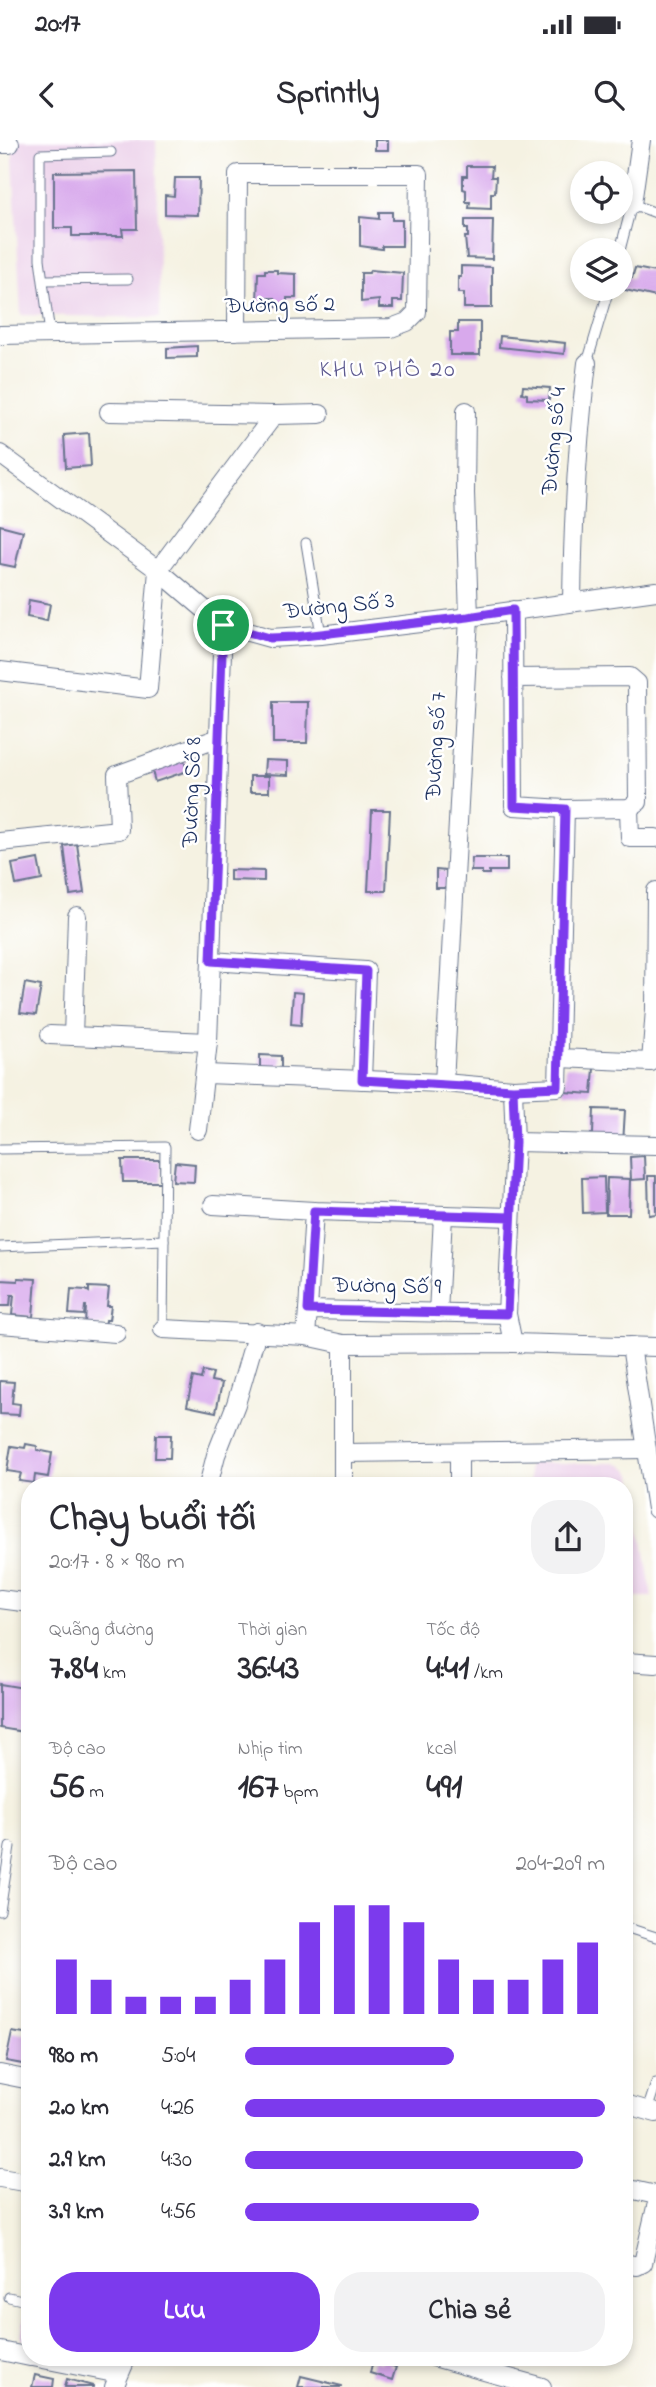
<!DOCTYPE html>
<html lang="vi">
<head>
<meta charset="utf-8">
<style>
	body { margin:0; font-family:"Indie Flower",sans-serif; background:#f2f2f3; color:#2b2b33; height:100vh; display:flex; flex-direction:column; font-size:26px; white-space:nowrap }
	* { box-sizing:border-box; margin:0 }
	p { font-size:23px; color:#7c7c81 }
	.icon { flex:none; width:38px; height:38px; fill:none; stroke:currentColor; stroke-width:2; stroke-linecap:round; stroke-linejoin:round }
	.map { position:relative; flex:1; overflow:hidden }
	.drawer { position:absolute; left:21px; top:1337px; width:612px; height:889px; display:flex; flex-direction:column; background:#fff; border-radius:28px; box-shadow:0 4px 10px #0003 }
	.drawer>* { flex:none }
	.buttons { position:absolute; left:570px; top:21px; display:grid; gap:14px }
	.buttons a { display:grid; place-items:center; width:63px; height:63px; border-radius:50%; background:#fff; box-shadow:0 4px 10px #0003; font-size:35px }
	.pin { position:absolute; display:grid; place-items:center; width:60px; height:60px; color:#fff; margin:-30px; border:4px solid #fff; border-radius:50%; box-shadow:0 2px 7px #0007 }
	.round { display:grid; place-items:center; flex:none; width:74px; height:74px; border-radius:28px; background:#f2f2f3 }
	.head { display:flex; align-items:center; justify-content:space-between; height:119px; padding:0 28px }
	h1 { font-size:38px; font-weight:700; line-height:52px }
	.stats { display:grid; grid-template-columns:repeat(3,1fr); gap:10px; height:119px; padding:7px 28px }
	.stats div { display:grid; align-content:center }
	.stats b { font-size:35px; font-weight:700 }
	.stats small { font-size:19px; font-weight:400 }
	.stats p { font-size:19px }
	.chart { height:196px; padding:14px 28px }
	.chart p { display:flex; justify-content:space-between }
	.chart svg { width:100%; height:126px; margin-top:7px; stroke:#7c3aed; stroke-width:6 }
	.button { display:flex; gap:14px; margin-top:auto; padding:14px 28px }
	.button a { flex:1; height:80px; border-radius:28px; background:#7c3aed; color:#fff; font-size:28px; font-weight:700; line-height:80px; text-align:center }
	.button a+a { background:#f2f2f3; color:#2b2b33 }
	ul { padding:0 28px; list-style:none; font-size:23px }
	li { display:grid; grid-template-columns:112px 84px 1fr; align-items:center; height:52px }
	li i { height:18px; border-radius:9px; background:#7c3aed }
	.status { display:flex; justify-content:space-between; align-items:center; height:49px; padding:0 35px; background:#fff; direction:ltr }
	.status svg { height:19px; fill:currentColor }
	header { display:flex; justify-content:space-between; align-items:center; height:91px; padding:0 28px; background:#fff; font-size:32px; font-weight:700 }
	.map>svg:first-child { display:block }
	.built { fill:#ecd1ea }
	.building { fill:#d8a9ec }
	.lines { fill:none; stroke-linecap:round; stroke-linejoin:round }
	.lane-casing { stroke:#67738c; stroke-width:11 }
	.street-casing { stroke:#67738c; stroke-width:20 }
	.lane { stroke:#fff; stroke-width:9 }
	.street { stroke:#fff; stroke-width:18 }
	.route-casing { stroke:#fff; stroke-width:14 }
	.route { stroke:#7c3aed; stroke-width:9 }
	.labels { text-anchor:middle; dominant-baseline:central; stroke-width:5; stroke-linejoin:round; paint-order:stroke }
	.street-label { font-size:23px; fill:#1b2f5e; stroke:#fff }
	.neighbourhood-label { font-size:24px; letter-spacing:2px; fill:#5d5a90; stroke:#fff }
</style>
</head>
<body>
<div class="status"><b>20:17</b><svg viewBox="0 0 49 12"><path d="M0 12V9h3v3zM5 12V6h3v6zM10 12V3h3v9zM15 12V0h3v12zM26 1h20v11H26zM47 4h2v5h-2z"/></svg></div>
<header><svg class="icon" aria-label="back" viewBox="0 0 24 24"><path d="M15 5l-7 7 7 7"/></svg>Sprintly<svg class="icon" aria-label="search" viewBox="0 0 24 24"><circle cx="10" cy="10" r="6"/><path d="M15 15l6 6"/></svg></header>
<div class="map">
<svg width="656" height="2247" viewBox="0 0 656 2247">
	<rect width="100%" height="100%" fill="#fff"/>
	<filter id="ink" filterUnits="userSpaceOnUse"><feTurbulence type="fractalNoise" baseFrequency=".0143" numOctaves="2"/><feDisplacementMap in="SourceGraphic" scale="14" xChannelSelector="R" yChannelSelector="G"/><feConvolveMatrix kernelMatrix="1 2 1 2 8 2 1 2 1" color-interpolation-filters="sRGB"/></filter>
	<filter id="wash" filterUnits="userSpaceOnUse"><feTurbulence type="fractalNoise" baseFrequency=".00686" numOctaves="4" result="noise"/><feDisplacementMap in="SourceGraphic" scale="28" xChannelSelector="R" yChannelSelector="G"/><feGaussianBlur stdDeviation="1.57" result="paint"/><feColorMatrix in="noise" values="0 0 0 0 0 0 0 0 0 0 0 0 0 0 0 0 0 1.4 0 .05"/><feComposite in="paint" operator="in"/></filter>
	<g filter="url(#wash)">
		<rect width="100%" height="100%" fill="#f5f2e2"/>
		<g class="built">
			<path d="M12,0H156L160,178L21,175Z"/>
			<path d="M529,1323H613L622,1324L629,1330L633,1336L652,1457H625V1346H529Z"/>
		</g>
		<g id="blocks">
			<g class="building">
				<rect x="375" y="0" width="13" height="10"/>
				<path d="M467,26H492L491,37H496L495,53H491V69L469,68L470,62H466V50L463,49V36H467Z"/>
				<path d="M136,31L137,89H122L123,96H72V88H54V32Z"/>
				<path d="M175,38H199L198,75L165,74V55L174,56Z"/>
				<path d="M379,72H392V80H402V106H382V109L360,106V77L379,79Z"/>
				<path d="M465,80H493L492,119L467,118L465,97H468V89H465Z"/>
				<path d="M461,126L492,127V168H464V153H458V137H461Z"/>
				<path d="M635,128L656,132V157L621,149V136L632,138Z"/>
				<path d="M265,130H277V133L296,134V158H287V167H275V158H267V164L257,163L258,133H265Z"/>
				<path d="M370,130L403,133L402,161H393V168H379V160L361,162V133H369Z"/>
				<path d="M458,182H480V215H450V192H458Z"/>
				<path d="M500,196L565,203L564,214L499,207Z"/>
				<path d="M197,206V217L167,218V208Z"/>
				<path d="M523,246L550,248L549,260L527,259V254L522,253Z"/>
				<path d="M89,293L91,326L66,328L64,295Z"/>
				<path d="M0,385L23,391L15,427L0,424Z"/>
				<path d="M29,460L50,464L47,481L27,477Z"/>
				<path d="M273,562H308L307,603H273Z"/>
				<path d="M184,620L187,631L155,642L152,631Z"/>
				<path d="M265,620L288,621V635L264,634Z"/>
				<rect x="250" y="636" width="19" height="16"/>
				<path d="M372,670H390L386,751H368Z"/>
				<path d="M77,704L84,753L70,755L64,706Z"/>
				<path d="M472,718H507V731H489V734H482V731H471Z"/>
				<path d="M38,719L42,740L16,745L12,724Z"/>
				<path d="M230,730L264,731V741L230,740Z"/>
				<path d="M436,730L446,731V748H436Z"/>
				<path d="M25,843L41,846L36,875L20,873Z"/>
				<path d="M293,852L303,853L301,885L291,884Z"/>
				<path d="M260,915L281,916V930L260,929Z"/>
				<path d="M566,926L594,928L592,954L564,952Z"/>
				<path d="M594,969L625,970L623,1004L590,1003L591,994H593Z"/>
				<path d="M644,1016L645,1039L631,1040L630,1017Z"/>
				<path d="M122,1020H160L161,1042H123Z"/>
				<path d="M175,1022L195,1024L194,1042L173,1041Z"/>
				<path d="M648,1036H656V1074L649,1075Z"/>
				<path d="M604,1037L605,1072L583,1073L582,1038Z"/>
				<path d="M607,1038L630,1039L629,1074H606Z"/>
				<path d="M18,1138L36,1139L33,1177L12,1175L14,1155H11L10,1166H0V1140L18,1141Z"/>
				<path d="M89,1147L109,1148L107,1166H111L109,1180H106L105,1186L85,1185L86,1166H85L84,1175L69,1174L71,1149L86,1150L89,1152Z"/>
				<path d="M203,1231L213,1233L211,1241L222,1243L216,1272L187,1266L193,1237L201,1239Z"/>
				<path d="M0,1241L14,1242L12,1263L20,1264L19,1275L0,1274Z"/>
				<path d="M156,1295H171L170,1318H155Z"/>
				<path d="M26,1304L37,1306V1310L52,1313L48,1337L35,1335L34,1343L19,1341L21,1333L7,1331L11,1306L25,1308Z"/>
				<path d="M0,1544L30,1549V1593L0,1588Z"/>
				<path d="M12,1892L30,1895L28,1925L6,1921Z"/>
				<path d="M26,2172H30V2201L21,2199Z"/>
				<path d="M382,2219L390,2221L389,2225L396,2227L392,2240L370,2233L373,2220L380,2223Z"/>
				<path d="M35,2235L54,2239L53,2247H32Z"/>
				<path d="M301,2236L342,2246V2247H298Z"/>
				<path d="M67,2239L93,2246V2247H65Z"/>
			</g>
		</g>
	</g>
	<g filter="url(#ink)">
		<use href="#blocks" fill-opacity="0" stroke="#67738c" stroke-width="2"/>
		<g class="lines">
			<defs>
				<g id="lane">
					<path d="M620,110L632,64L656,73"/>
					<path d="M44,140L128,139"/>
					<path d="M50,194L40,119V14L111,12"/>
					<path d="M587,223L609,149"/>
					<path d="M306,403L321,495"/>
					<path d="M0,1009L165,1007L163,1189"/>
					<path d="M0,1107L164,1100"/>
					<path d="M0,1771L10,1707"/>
					<path d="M631,1789L656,1797"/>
					<path d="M647,1971L656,1943"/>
					<path d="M9,2157L30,2162"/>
				</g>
				<g id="street">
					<path d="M0,4H10"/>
					<path d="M632,64L641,0"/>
					<path d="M0,195L391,188L407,182L417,172L419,34H238L237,191"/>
					<path d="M109,272L274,275L320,274"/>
					<path d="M0,314L158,430L223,485L270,498L321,495L469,477L656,451"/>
					<path d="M572,462C573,381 577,302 587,223"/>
					<path d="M513,470L514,666L565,669L629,668L638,662L637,543L630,537L513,538"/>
					<path d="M0,531L148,549L158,430L274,275"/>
					<path d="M629,668L630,698H656"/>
					<path d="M0,702L119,690L117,635L219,598"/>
					<path d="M77,776L73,896L208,902"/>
					<path d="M211,821L366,831L362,940"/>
					<path d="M50,895L73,896"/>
					<path d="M559,918L651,922L655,869L656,751"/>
					<path d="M206,934L444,943L513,949L558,947L565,669"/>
					<path d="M444,943L469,477L465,353L466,271"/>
					<path d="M198,990L208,902L223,485"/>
					<path d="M515,1002L656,1005"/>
					<path d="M213,1065L314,1071L511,1077"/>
					<path d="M308,1170L314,1071"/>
					<path d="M438,1173L443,1076"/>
					<path d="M0,1184L116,1193"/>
					<path d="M163,1189L306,1196L308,1170L507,1174"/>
					<path d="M306,1196L343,1204L513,1203L656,1207"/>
					<path d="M513,1203L507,1174L515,1002L513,949"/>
					<path d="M631,1206L656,1369"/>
					<path d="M459,1312V1346"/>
					<path d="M343,1313L647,1309"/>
					<path d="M208,1346L216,1315L236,1264L257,1192"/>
					<path d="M343,1346V1204"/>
					<path d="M0,1459L30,1463"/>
					<path d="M625,1522L656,1524"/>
					<path d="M0,1934L30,1940"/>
					<path d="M625,1964L656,1973"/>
					<path d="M0,2038L30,2043"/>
					<path d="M625,2048L656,2055"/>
					<path d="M625,2123L637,2126L643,2123L656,2067"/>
					<path d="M1,2211L30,2217"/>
					<path d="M33,2217L119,2234"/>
					<path d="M434,2217L542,2247"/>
					<path d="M114,2247L127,2217"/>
				</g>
			</defs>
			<use href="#lane" class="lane-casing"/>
			<use href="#street" class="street-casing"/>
			<use href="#lane" class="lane"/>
			<use href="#street" class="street"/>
		</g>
	</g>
	<g class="lines" filter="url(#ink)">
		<defs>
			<path id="route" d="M223,485L211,821L366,831L362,940L513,949L515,1002L511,1077L314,1071L308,1170L507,1174L515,1002L513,949L558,947L565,669L514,666L513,470L468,477L295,497L270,498L223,485"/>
		</defs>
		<use href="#route" class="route-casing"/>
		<use href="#route" class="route"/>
	</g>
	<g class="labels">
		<g class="street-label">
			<text transform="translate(280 166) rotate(-1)">Đường số 2</text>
			<text transform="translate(555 301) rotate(-85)">Đường số 4</text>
			<text transform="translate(339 467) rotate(-6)">Đường Số 3</text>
			<text transform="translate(437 606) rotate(-87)">Đường số 7</text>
			<text transform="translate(193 652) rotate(-88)">Đường Số 8</text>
			<text transform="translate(387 1147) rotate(1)">Đường Số 9</text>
		</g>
		<g class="neighbourhood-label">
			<text x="388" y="230">KHU PHỐ 20</text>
		</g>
	</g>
</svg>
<div class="buttons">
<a><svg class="icon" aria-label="locate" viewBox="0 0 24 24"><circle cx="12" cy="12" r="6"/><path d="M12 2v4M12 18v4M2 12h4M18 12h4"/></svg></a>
<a><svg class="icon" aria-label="layers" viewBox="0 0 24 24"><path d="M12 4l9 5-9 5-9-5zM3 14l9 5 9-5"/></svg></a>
</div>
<div class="pin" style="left:223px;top:485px;background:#1e9e55"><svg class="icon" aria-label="arrive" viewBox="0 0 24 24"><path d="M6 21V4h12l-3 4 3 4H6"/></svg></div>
<section class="drawer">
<div class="head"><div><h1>Chạy buổi tối</h1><p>20:17 · 8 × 980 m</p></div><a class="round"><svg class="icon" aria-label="share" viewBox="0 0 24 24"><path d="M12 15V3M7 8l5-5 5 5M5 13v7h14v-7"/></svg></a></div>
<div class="stats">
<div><p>Quãng đường</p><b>7.84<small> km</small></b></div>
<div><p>Thời gian</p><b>36:43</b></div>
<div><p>Tốc độ</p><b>4:41<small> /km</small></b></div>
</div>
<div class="stats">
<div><p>Độ cao</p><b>56<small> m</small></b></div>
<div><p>Nhịp tim</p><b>167<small> bpm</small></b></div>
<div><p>kcal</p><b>491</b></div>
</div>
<div class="chart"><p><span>Độ cao</span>204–209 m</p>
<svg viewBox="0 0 160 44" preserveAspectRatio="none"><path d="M5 44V25M15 44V32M25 44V38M35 44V38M45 44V38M55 44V32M65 44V25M75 44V12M85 44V6M95 44V6M105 44V12M115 44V25M125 44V32M135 44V32M145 44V25M155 44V19"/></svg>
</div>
<ul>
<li><b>980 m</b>5:04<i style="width:58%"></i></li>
<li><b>2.0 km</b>4:26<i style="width:100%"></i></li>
<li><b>2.9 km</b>4:30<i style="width:94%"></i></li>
<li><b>3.9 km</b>4:56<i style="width:65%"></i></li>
</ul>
<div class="button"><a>Lưu</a><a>Chia sẻ</a></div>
</section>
</div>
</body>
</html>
